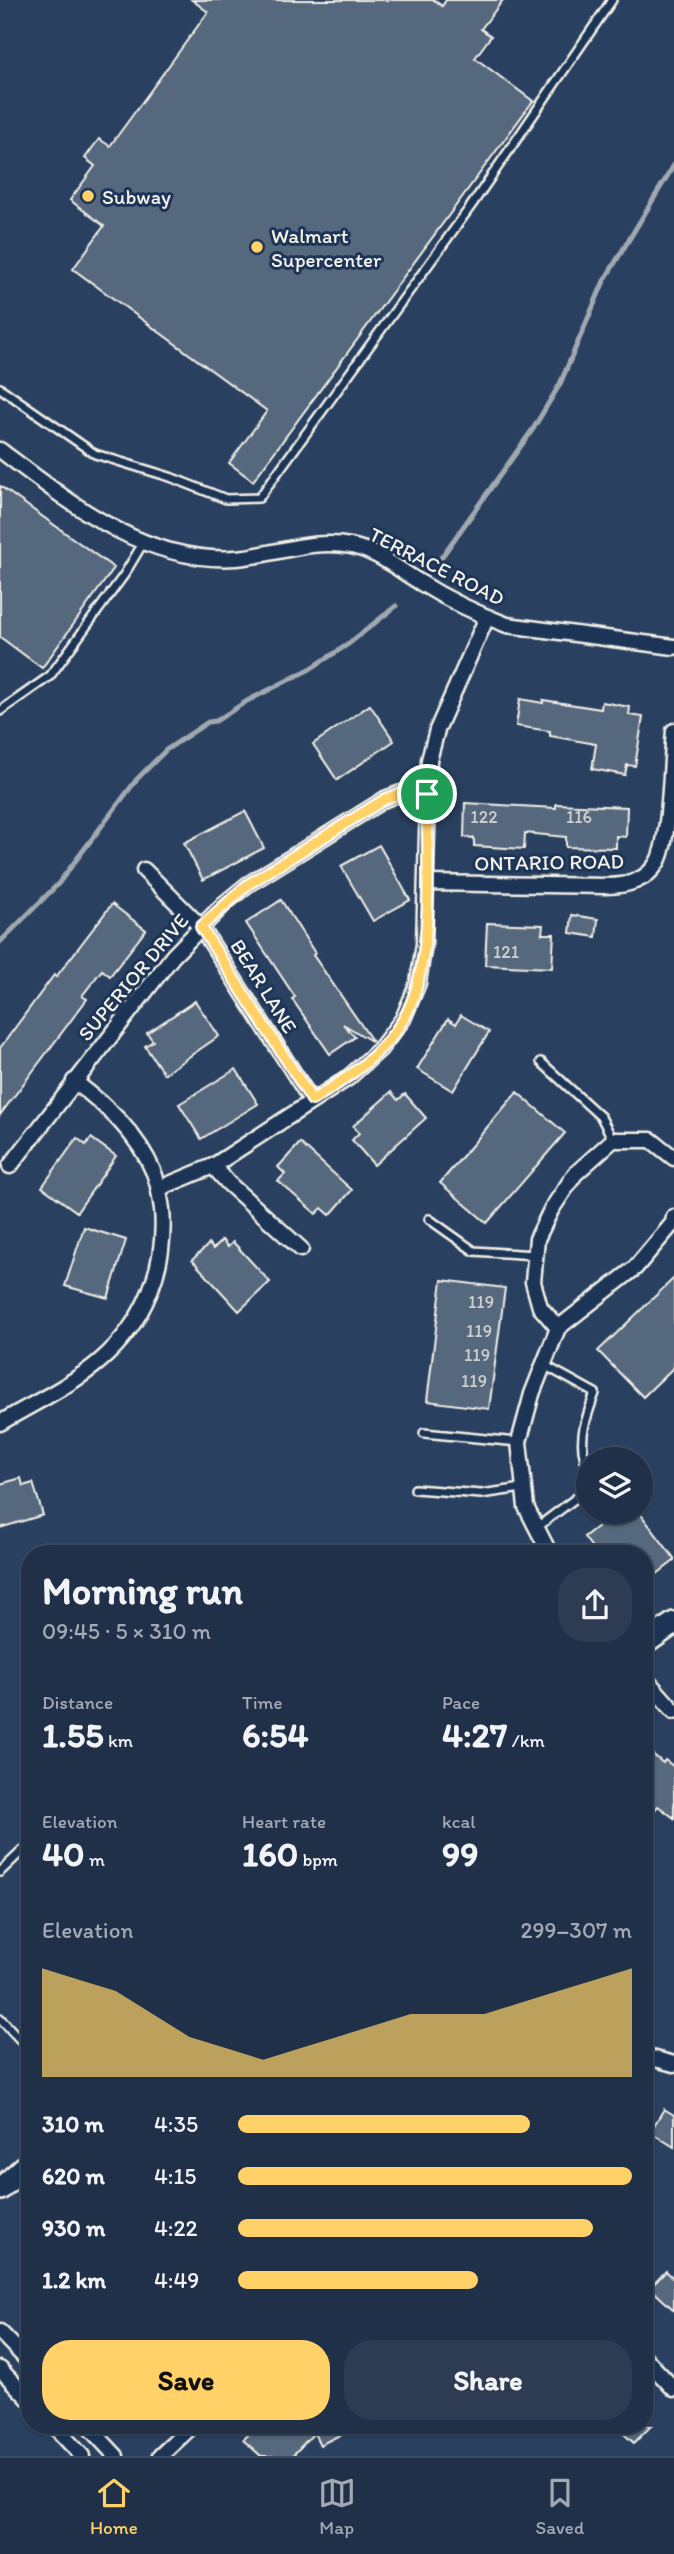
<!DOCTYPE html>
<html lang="en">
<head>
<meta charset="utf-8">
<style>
	body { margin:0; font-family:Itim,sans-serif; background:#2d3c52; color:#f1f3f6; height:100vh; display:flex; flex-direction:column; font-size:26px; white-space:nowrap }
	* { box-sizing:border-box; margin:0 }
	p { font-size:23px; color:#a2a9b4 }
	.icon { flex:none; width:38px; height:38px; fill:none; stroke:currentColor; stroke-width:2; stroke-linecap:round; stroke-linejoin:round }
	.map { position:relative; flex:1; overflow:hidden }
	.details { position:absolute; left:21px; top:1545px; width:632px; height:889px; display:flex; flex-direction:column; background:#203048; border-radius:28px; box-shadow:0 2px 5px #0004,0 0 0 2px #3d4b60 }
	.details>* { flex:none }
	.tools { position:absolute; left:576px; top:1447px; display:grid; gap:14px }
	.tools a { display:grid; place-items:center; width:77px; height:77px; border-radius:50%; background:#203048; box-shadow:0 2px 5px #0004,0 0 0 2px #3d4b60; font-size:35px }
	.pin { position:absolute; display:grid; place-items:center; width:60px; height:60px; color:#fff; margin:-30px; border:4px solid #fff; border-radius:50%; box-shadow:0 2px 7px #0007 }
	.round { display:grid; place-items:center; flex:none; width:74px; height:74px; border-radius:28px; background:#2d3c52 }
	.head { display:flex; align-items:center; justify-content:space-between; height:119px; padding:0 21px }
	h1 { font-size:38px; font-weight:700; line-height:52px }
	.stats { display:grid; grid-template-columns:repeat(3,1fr); gap:10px; height:119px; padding:7px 21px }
	.stats div { display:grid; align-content:center }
	.stats b { font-size:35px; font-weight:700 }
	.stats small { font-size:19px; font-weight:400 }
	.stats p { font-size:19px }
	.chart { height:196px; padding:14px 21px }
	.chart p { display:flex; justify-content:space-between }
	.chart svg { width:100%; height:126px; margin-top:7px; fill:#ffd166; opacity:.7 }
	.cta { display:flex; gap:14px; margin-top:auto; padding:14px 21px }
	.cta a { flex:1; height:80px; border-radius:28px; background:#ffd166; color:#111; font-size:28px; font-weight:700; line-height:80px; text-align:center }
	.cta a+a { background:#2d3c52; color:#f1f3f6 }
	ul { padding:0 21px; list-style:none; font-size:23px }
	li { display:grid; grid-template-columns:112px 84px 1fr; align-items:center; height:52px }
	li i { height:18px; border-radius:9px; background:#ffd166 }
	.tabs { display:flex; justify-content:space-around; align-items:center; height:98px; border-top:2px solid #3d4b60; background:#203048; font-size:19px; color:#a2a9b4 }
	.tabs a { display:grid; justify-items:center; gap:4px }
	.tabs .on { color:#ffd166 }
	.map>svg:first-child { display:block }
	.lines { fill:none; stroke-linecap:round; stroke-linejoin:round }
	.stream { stroke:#a1a8b0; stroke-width:5 }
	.building { fill:#56677d; stroke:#f4f1e8; stroke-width:2 }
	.lane-casing { stroke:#f4f1e8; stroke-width:12 }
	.street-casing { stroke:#f4f1e8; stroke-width:19 }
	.secondary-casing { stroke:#f4f1e8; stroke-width:26 }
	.lane { stroke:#1d3557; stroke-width:7 }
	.street { stroke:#1d3557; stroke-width:14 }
	.secondary { stroke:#1d3557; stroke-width:21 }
	.route-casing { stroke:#fff; stroke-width:14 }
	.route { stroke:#ffd166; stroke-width:9 }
	.poi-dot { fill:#ffd166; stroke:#1d3557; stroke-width:2.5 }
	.labels { text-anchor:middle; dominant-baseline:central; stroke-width:6; stroke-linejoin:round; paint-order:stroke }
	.number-label { font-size:18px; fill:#cccecd }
	.poi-label { font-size:21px; fill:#f4f1e8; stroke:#1d3557; text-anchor:start }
	.street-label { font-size:21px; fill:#f4f1e8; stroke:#1d3557 }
</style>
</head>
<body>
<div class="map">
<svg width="674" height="2456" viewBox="0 0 674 2456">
	<rect width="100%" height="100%" fill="#2a4060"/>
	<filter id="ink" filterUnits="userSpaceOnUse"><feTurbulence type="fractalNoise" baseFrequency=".0143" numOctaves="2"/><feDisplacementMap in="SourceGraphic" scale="14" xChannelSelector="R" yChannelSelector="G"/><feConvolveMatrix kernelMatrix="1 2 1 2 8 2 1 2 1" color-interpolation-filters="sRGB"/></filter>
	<g filter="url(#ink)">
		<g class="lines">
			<g class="stream">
				<path d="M438,562L533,429L560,384L604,281L674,165"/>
				<path d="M0,942L58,884L137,779L166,750L208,722L216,721L247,701L310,669L347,645L396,606"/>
			</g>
		</g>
		<g class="building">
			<path d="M192,0H434L442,6L446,0H503L481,29L491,36L475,58L533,101L253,481L229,463L267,411L73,269L104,226L70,200L95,166L85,158L99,139L110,146L208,12Z"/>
			<path d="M0,486L114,568L42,668L0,637Z"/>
			<path d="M520,699L543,703V700L601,709L602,702L630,707L629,715L643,717L635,766L627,765L625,775L592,769L596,744L550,736V731L516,726Z"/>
			<path d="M370,705L394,741L337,780L313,744Z"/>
			<path d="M465,803L556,808V804L627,807L626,837L616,836V848L566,847V837L525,833L524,849L474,846V838L464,837Z"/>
			<path d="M245,811L264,848L203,880L184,843Z"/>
			<path d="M379,845L410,900L373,921L341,866Z"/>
			<path d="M281,900L315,953L313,955L373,1042L343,1024L355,1037L330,1054L292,999L295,997L246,923Z"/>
			<path d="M112,904L146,930L110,976L102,970L82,996L87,999L0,1115V1048L54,975L56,977Z"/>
			<path d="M572,915L598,919L596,937L570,933Z"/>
			<path d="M487,923L543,925L542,934H554L552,968L485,965Z"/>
			<path d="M195,1001L219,1036L164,1074L145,1046L153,1041L147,1033Z"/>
			<path d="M461,1015L489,1032L453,1091L417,1069L448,1019L456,1024Z"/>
			<path d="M236,1069L258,1104L201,1139L179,1104Z"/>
			<path d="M391,1092L398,1100L405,1094L426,1118L374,1165L352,1140L359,1133L353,1126Z"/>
			<path d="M517,1092L565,1133L487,1223L440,1183Z"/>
			<path d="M77,1138L86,1145L91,1138L116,1156L77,1212L42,1187Z"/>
			<path d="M300,1143L352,1190L330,1215L322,1208L316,1214L278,1181L285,1174L278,1167Z"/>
			<path d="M84,1227L126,1240L108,1298L65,1286Z"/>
			<path d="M222,1240L228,1247L233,1242L270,1282L239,1311L192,1260L209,1244L213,1249Z"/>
			<path d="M674,1278V1367L643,1397L598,1351Z"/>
			<path d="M442,1280L505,1288L489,1409L427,1401Z"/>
			<path d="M21,1478L23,1486L33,1483L43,1515L0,1528V1484Z"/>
			<path d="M616,1512H639L674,1558V1561L644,1584V1554H597L584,1537Z"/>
			<path d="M644,1747L663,1763L665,1760L674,1767V1818L658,1806L652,1813L644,1807Z"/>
			<path d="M664,2109L674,2115V2147L650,2132Z"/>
			<path d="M666,2271L674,2279V2310L650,2288Z"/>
			<path d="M257,2426H358L320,2445L314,2433L292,2456H261L243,2440Z"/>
			<path d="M615,2426H651L634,2443Z"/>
		</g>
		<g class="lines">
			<defs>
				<g id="lane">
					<path d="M0,388L95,454L170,477L226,499L259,498L471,206L612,0"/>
					<path d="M0,711L50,676L124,575L143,543"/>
					<path d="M541,1062L601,1117L613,1140"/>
					<path d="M429,1219L474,1251L535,1255"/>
					<path d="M544,1365L595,1393C586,1419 576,1441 588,1468"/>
					<path d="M424,1433L519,1442"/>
					<path d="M415,1489L481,1494L523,1488"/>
					<path d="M536,1528L588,1489"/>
					<path d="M0,1872L23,1850L30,1851"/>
					<path d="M0,2018L27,2047L30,2045"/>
				</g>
				<g id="street">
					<path d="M0,450C69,502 144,564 236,558C275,555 311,538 351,546C377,551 399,570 421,583C448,600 478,614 507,625L674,647"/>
					<path d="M144,870L201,927L311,1100"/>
					<path d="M427,883L607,886C627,886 648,880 658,861C670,838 671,760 674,731"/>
					<path d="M10,1166L173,956L225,903L247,885L385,799L401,793L427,794"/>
					<path d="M213,1166L228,1183L301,1249"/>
					<path d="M160,1188L213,1166L348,1078L380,1049L403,1019L418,983L424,944L429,760L437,730L487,617"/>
					<path d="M558,1328L540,1307L533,1282L537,1239L551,1210L575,1174L613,1140H651L674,1158"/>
					<path d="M0,1423C32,1404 72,1385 100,1361C144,1323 167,1268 162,1209C160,1197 159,1185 154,1173C138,1134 107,1106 74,1081"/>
					<path d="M550,1554L526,1507L519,1442L532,1394L558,1328L635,1268L673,1223L674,1217"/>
					<path d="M644,1677L674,1711"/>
					<path d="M644,2056L674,2064"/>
					<path d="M0,2332L30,2363"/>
					<path d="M644,2357L674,2389"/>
					<path d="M0,2369L30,2400"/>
					<path d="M54,2426L82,2456"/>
					<path d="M88,2426L116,2456"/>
					<path d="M160,2456L192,2426"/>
				</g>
				<g id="secondary">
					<path d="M644,1644L674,1623"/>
					<path d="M0,2189L30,2162"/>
				</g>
			</defs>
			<use href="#lane" class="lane-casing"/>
			<use href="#street" class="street-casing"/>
			<use href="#secondary" class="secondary-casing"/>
			<use href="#lane" class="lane"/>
			<use href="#street" class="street"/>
			<use href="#secondary" class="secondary"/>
		</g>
	</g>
	<g class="lines" filter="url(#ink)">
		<defs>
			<path id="route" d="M401,793L427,794C427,858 436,965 403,1020C381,1056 347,1079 312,1100L201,927L247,885L385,799Z"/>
		</defs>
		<use href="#route" class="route-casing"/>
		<use href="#route" class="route"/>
	</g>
	<g class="poi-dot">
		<circle cx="88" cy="196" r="7"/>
		<circle cx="257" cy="247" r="7"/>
	</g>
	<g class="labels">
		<g class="number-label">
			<text x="484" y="817">122</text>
			<text x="579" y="817">116</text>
			<text x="506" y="952">121</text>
			<text x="481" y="1302">119</text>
			<text x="479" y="1331">119</text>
			<text x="477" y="1355">119</text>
			<text x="474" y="1381">119</text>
		</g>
		<g class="poi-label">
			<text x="102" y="196">Subway</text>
			<text x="271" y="235">Walmart<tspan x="271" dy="24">Supercenter</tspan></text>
		</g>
		<g class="street-label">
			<text transform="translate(437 566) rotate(27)">TERRACE ROAD</text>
			<text transform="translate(549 862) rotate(-1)">ONTARIO ROAD</text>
			<text transform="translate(133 977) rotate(-50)">SUPERIOR DRIVE</text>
			<text transform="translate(264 986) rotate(58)">BEAR LANE</text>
		</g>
	</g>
</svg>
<div class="tools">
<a><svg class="icon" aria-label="layers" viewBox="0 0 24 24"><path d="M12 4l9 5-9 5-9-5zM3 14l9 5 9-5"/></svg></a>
</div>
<div class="pin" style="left:427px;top:794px;background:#1e9e55"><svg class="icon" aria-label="arrive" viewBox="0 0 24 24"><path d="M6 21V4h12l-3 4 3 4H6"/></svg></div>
<section class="details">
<div class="head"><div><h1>Morning run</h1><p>09:45 · 5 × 310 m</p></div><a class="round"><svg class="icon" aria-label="share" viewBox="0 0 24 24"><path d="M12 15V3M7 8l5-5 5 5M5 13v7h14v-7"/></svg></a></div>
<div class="stats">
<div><p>Distance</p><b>1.55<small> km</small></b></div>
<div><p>Time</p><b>6:54</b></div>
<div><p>Pace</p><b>4:27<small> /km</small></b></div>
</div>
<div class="stats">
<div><p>Elevation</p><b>40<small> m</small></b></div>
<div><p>Heart rate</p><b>160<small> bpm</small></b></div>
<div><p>kcal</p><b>99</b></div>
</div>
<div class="chart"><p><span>Elevation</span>299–307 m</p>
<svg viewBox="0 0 160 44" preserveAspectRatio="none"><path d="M0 44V6L10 10L20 14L30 22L40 30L50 34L60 38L70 34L80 30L90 26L100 22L110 22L120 22L130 18L140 14L150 10L160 6V44z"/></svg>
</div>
<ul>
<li><b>310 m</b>4:35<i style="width:74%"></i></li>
<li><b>620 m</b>4:15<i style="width:100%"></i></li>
<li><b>930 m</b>4:22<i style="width:90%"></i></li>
<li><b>1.2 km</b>4:49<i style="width:61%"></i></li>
</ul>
<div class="cta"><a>Save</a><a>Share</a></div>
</section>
</div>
<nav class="tabs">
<a class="on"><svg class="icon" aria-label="home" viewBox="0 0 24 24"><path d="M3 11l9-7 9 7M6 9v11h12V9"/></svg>Home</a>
<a><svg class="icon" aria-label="map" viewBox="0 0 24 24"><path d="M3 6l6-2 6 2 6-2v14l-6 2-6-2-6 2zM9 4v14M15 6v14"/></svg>Map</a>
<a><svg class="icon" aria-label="saved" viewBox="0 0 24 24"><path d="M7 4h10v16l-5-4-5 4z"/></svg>Saved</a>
</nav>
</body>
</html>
